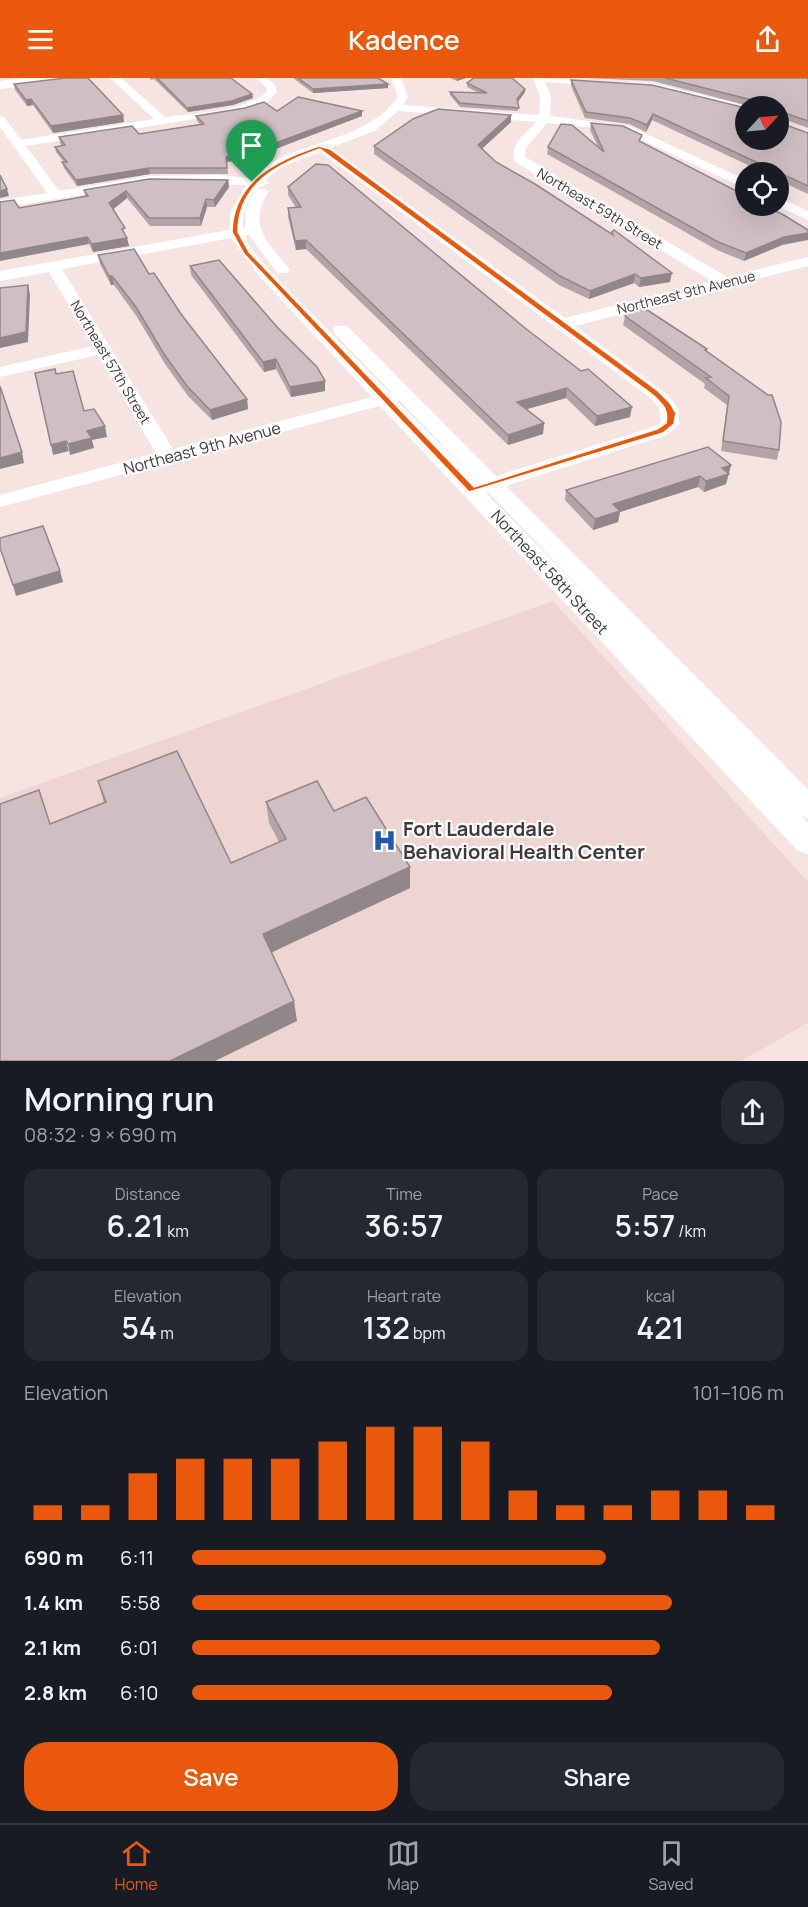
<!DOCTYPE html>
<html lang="en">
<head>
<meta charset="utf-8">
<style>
	body { margin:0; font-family:Manrope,sans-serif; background:#242831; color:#f1f3f6; height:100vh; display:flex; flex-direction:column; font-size:22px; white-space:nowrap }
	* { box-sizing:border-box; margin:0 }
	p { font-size:20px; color:#9ea1a6 }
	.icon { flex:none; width:33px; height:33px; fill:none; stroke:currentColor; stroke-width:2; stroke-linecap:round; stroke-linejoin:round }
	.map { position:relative; height:983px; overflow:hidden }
	.sheet { display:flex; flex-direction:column; background:#171b24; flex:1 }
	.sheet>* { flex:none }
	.needle { width:39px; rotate:64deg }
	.tools { position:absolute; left:735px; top:18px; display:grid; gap:12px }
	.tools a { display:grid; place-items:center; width:54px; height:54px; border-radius:50%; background:#171b24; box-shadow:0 6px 24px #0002; font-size:30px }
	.pin { position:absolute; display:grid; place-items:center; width:51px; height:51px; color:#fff; margin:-62px -26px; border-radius:50% 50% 50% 0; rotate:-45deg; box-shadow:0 0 6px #0007 }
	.pin .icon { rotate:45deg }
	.round { display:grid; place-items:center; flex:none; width:63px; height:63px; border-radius:24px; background:#242831 }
	.overview { display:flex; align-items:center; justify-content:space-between; height:102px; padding:0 24px }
	h1 { font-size:33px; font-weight:600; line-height:45px }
	.stats { display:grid; grid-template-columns:repeat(3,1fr); gap:9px; height:102px; padding:6px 24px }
	.stats div { display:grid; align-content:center; border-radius:15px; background:#242831; text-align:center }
	.stats b { font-size:30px; font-weight:600 }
	.stats small { font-size:16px; font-weight:400 }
	.stats p { font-size:16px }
	.chart { height:168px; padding:12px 24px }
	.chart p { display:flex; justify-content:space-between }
	.chart svg { width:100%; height:108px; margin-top:6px; stroke:#ea580c; stroke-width:6 }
	.primary-button { display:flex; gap:12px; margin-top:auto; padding:12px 24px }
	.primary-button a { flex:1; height:69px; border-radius:24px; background:#ea580c; color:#fff; font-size:24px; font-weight:600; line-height:69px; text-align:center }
	.primary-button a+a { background:#242831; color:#f1f3f6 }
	ul { padding:0 24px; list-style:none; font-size:20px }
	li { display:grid; grid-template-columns:96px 72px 1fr; align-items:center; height:45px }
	li i { height:15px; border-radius:8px; background:#ea580c }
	header { display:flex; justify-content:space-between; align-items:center; height:78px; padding:0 24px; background:#ea580c; color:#fff; font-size:27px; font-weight:600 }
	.dock { display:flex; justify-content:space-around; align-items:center; height:84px; border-top:2px solid #363941; background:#171b24; font-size:16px; color:#9ea1a6 }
	.dock a { display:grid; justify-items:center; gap:3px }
	.dock .on { color:#ea580c }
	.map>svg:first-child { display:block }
	.built { fill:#eed5d1 }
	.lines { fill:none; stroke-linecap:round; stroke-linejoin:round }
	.street { fill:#fff; fill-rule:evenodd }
	.secondary { fill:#fff; fill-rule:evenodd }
	.wall { fill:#b2a4a7 }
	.shaded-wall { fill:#918688 }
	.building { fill:#cfbfc2; stroke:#918688; stroke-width:1.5 }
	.route { fill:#ea580c; stroke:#fff; stroke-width:1.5; fill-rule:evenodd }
	.labels { text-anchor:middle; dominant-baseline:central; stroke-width:4.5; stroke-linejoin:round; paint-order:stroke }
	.far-street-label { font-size:14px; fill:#413a39; stroke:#fff }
	.street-label { font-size:16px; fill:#413a39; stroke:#fff }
	.near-poi-label { font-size:20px; font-weight:bold; fill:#413a39; stroke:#fff; text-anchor:start }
</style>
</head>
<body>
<header><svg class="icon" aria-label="menu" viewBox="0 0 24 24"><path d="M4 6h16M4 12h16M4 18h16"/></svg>Kadence<svg class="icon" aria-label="share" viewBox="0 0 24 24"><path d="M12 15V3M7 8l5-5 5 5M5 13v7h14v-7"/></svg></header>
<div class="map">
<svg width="808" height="983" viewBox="0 0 808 983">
	<rect width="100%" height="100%" fill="#f5e4e1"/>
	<path class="built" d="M553,523L808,804V945L741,983H0V720Z"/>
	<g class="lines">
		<g class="street">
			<path d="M110,0H121L165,39C194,35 246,34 267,13L266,9L256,0C267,0 275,2 277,14L266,26L245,33L26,68L59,113L150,98L217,97L252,100C293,59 361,69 398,19L391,0H401L408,19L403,27L539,37L540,19L533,0L652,5L749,28H746V34L652,11L545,4L551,19L550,38L629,48L746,102V111L623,53L547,45L526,70L525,79L727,199L808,179V188L575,248L669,318L679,332V346L667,357L506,408L808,711V741L802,738L808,745V776L798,773L380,328L0,429V417L156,375L98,277L0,299V289L93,268L49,194L0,203V193L229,152L231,132L246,107L150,106L0,130V122L47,115L0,49V38L4,39L21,62L154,41ZM398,33L536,44C526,55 508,68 515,84L712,203L565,240L331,70L376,52ZM320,74L649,319L659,329L661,344L653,349L496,398L347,248H335L333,252L335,256L391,314H389L270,193L250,169L245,158L249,157L277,195H287L290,192C269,165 247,150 268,114L266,111H256L269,105L265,102L282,89ZM256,112C248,125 243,135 246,149L243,150C242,135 247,124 256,112ZM231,160L260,199L372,319L173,371L62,191ZM399,322L478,404L397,323ZM487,414H488L604,535L486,415Z"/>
			<path d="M778,119L808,133V142L777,128Z"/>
		</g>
		<path class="secondary" d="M25,0H74L67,4L0,11V3Z"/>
	</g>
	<g class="wall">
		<path d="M149,0H231L252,16L253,20L233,27L188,34L154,1L151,2Z"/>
		<path d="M293,0H378L388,10L313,15Z"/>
		<path d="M450,0H466L457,3Z"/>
		<path d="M586,0H808V50L778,39V28H749L653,3Z"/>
		<path d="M571,2L746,62L808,55V116L778,102V94H763L652,42L646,54L629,46L585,40L571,8Z"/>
		<path d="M467,5L525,11V14L518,24V33L460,29L450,17V14L479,15L467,9Z"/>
		<path d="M14,6L123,37L124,44L53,55L33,27L27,28L15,12Z"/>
		<path d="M277,33H362V38L262,76L258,69L249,80L227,84L228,96H150L77,108L64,90L62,84H64L56,74L55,69L62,68L60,65L59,59L139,56L200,46L197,43L196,38Z"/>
		<path d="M511,44L482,71L496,84L611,156L612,154L670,204L639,209L634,205L589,221L559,207L374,76V68Z"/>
		<path d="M591,45L641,64L782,167L744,183L717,172L547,76L548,69H598L590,52Z"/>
		<path d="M228,102L229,109L215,129H207L201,148H150L127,120L113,131L126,158L129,168L93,174L89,166L19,130L85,118L84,112Z"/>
		<path d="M288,109L630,339L595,348L566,320L526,331L544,345L543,356L508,367L306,171L296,172L288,139V130H296L288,117Z"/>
		<path d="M98,177L149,196L247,321L248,331L212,342L188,318L165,286L137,239L114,207H111L100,186Z"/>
		<path d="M190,188L325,303V313L291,319L276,291L264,294L191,197Z"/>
		<path d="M625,238L707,271V273L779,372L777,382L721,373L727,327L704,310L705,306L623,247Z"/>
		<path d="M731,387L726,406L704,414L698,409L620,434L618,444L593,452L565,422L566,412Z"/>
		<path d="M98,703L231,785L279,764L269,745L266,724L334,733L410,810L271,874L297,943L50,746L104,725Z"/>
	</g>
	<g class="shaded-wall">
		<path d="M457,0H466L457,3Z"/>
		<path d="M388,6V10L313,15V11Z"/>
		<path d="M525,11V14L517,25V21Z"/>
		<path d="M252,16L253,20L233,27L188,34L187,30Z"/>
		<path d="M31,21L33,27L27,28L26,22Z"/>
		<path d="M362,33V38L262,76V70Z"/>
		<path d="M653,36L652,42L646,54L647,47Z"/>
		<path d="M123,37L124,44L53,55L51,48Z"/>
		<path d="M511,37V44L478,74V67Z"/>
		<path d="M257,63L258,69L249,80L227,84L226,79Z"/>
		<path d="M149,90L150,96L77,108L76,102Z"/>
		<path d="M228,102L229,109L215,129L214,122Z"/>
		<path d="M7,111L9,118L0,120V113Z"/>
		<path d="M126,113L127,120L111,133L109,125Z"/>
		<path d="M206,121L207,129L201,148L200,140Z"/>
		<path d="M808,155V162L782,167L744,183L746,175L784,159Z"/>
		<path d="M87,159L89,166L0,183V175Z"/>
		<path d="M127,160L129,168L93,174L92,166Z"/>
		<path d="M306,162V171L296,172L295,163Z"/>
		<path d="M672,195L670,204L639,209L641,200Z"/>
		<path d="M635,196L634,205L589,221L590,213Z"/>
		<path d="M109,198H112L114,207H111Z"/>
		<path d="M28,207L30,217L28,264L0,270V260Z"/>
		<path d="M276,281V291L264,294L263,284Z"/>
		<path d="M325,303V313L291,319L290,309Z"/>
		<path d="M567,310L566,320L517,334V324Z"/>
		<path d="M247,321L248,331L212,342L210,332Z"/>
		<path d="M632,329L630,339L595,348L597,338Z"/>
		<path d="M544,345L543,356L508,367V357Z"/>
		<path d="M105,348L107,359L92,362L94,370L70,377L68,366L87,353Z"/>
		<path d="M66,363L69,373L53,377L51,367Z"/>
		<path d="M22,374L24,385L0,391V380Z"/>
		<path d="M731,387L726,406L704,414L706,403L722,390Z"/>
		<path d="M700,398L698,409L620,434L618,444L593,452L595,441L613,426Z"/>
		<path d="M60,493L63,504L16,518L13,507Z"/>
		<path d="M410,789V810L266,877L263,856Z"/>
		<path d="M294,923L297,943L215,983H170Z"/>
	</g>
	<g class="building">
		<path d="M66,0H88L123,37L51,48L31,21L26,22L14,6Z"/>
		<path d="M157,0H231L252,16L232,23L187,30Z"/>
		<path d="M298,0H378L388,6L313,11Z"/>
		<path d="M474,0H512L525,11L517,21L519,30L460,25L450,14L487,15L467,5Z"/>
		<path d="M665,0H808V43L780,33L778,34V28H748L752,22Z"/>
		<path d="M571,2L652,7L746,30V62H778V44L808,55V108L653,36L647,47L630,40L586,34Z"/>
		<path d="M298,19L362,33L262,70L257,63L249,75L226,79L227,90H149L76,102L62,84H67L55,69L65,67L59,59L132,48L139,56L204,46L196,38L245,30L264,24L277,33Z"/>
		<path d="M438,31L511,37L478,67L496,84L535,106L613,157L612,154L614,152L672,195L641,200L635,196L590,213L560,198L374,68L413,41Z"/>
		<path d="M591,45L623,48L642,57L639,63L746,118V128H764L782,136L808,152V155L784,159L746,175L718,164L548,69L561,46L572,47L604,74Z"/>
		<path d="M316,86L328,87L525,250L581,293L588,291L632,329L597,338L567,310L517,324L544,345L508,357L306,162L295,163L288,130L301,129L288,109Z"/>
		<path d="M0,97L7,111L0,113Z"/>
		<path d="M149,101L228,102L214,122L206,121L200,140H149L126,113L109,125L125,150L122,151L127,160L92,166L87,159L0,175V124L14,122L19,130L88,118L84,112Z"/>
		<path d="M134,171L149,196L154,195L181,236L247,321L210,332L187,308L164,276L136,229L112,198H109L98,177Z"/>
		<path d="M219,182L277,249L317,289L325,303L290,309L276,281L263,284L190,188Z"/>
		<path d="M28,207L26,254L0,260V210Z"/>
		<path d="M638,226L707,271L705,272L768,317H772L781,344L779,372L723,363L729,318L706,300L711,299L625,238L632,227Z"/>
		<path d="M55,291L56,296L73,293L84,333L94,331L105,348L87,353L92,360L68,366L66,363L51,367L35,295Z"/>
		<path d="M0,308L22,374L0,380Z"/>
		<path d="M708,369L731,387L722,390L729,396L706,403L700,398L613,426L620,433L595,441L566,412Z"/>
		<path d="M43,448L60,493L13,507L0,470V460Z"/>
		<path d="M177,673L231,785L286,761L266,724L317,703L334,733L366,719L410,789L263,856L294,923L170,983H0V726L39,712L50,746L106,724L98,703Z"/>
	</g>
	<path class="route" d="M319,68L330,71L658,313L670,325L676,335L674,346L663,355L469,414L244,176L232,154C233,103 276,82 319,68ZM320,71L653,317C662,326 669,331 666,345L657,351L474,409L249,174L238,154C238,105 279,85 320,71Z"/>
	<defs>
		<symbol id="hospital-bare" viewBox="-9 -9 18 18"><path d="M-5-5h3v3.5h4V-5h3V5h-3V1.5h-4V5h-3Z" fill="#1f5aac" stroke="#fff" stroke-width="2.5" paint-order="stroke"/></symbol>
	</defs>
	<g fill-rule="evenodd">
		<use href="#hospital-bare" x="368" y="746" width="33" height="33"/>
	</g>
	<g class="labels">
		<g class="far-street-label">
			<text transform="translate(600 130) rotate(31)">Northeast 59th Street</text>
			<text transform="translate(686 214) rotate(-14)">Northeast 9th Avenue</text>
			<text transform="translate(111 284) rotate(59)">Northeast 57th Street</text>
		</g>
		<g class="street-label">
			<text transform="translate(202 370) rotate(-15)">Northeast 9th Avenue</text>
			<text transform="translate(550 494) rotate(47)">Northeast 58th Street</text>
		</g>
		<g class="near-poi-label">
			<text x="403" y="750">Fort Lauderdale<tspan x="403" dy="23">Behavioral Health Center</tspan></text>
		</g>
	</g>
</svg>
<div class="tools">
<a><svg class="needle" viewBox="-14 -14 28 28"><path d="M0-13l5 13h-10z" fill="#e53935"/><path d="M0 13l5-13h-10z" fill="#9ea1a6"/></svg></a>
<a><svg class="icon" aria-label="locate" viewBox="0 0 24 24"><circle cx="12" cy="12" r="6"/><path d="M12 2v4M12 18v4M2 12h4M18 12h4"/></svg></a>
</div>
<div class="pin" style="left:252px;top:104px;background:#1e9e55"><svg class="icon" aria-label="arrive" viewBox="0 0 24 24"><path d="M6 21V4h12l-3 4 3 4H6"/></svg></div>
</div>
<section class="sheet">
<div class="overview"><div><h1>Morning run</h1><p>08:32 · 9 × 690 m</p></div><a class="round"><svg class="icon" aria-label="share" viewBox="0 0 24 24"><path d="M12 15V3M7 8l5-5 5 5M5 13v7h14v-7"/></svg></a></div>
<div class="stats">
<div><p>Distance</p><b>6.21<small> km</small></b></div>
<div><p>Time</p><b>36:57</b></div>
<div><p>Pace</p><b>5:57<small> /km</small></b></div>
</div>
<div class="stats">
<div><p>Elevation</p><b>54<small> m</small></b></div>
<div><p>Heart rate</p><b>132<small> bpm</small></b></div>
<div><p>kcal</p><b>421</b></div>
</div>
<div class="chart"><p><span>Elevation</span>101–106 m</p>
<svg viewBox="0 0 160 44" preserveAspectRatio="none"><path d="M5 44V38M15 44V38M25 44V25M35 44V19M45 44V19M55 44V19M65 44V12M75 44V6M85 44V6M95 44V12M105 44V32M115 44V38M125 44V38M135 44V32M145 44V32M155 44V38"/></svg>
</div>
<ul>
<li><b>690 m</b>6:11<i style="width:70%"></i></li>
<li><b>1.4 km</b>5:58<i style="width:81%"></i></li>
<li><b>2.1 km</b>6:01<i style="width:79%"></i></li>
<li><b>2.8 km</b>6:10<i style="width:71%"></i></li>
</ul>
<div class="primary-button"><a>Save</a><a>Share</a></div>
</section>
<nav class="dock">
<a class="on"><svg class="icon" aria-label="home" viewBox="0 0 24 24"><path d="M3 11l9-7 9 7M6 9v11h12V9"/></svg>Home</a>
<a><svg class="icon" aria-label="map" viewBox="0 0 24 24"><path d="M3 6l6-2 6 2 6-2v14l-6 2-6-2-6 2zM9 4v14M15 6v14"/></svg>Map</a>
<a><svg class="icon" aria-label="saved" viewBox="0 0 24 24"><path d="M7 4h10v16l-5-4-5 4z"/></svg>Saved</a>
</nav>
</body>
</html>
